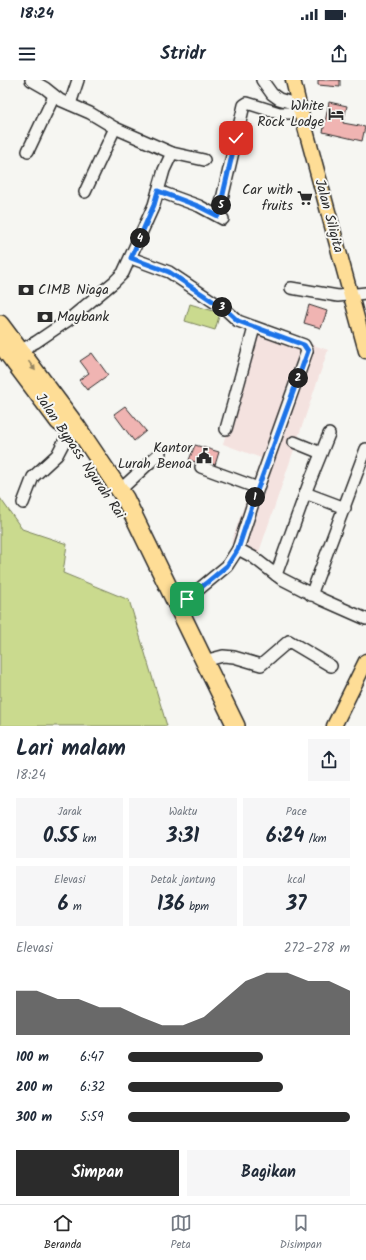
<!DOCTYPE html>
<html lang="id">
<head>
<meta charset="utf-8">
<style>
	body { margin:0; font-family:Kalam,sans-serif; background:#f6f6f7; color:#1f2937; height:100vh; display:flex; flex-direction:column; font-size:15px; white-space:nowrap }
	* { box-sizing:border-box; margin:0 }
	p { font-size:13px; color:#747a83 }
	.icon { flex:none; width:22px; height:22px; fill:none; stroke:currentColor; stroke-width:2; stroke-linecap:round; stroke-linejoin:round }
	.map { position:relative; height:646px; overflow:hidden }
	.side { display:flex; flex-direction:column; background:#fff; flex:1 }
	.side>* { flex:none }
	.pin { position:absolute; display:grid; place-items:center; width:34px; height:34px; color:#fff; margin:-17px; border-radius:8px; box-shadow:0 2px 6px #0006 }
	.km { position:absolute; width:20px; height:20px; margin:-10px; border-radius:50%; background:#222; color:#fff; font-size:11px; line-height:20px; text-align:center }
	.round { display:grid; place-items:center; flex:none; width:42px; height:42px; border-radius:0px; background:#f6f6f7 }
	.summary { display:flex; align-items:center; justify-content:space-between; height:68px; padding:0 16px }
	h1 { font-size:22px; font-weight:800; line-height:30px }
	.metrics { display:grid; grid-template-columns:repeat(3,1fr); gap:6px; height:68px; padding:4px 16px }
	.metrics div { display:grid; align-content:center; border-radius:0px; background:#f6f6f7; text-align:center }
	.metrics b { font-size:20px; font-weight:800 }
	.metrics small { font-size:11px; font-weight:400 }
	.metrics p { font-size:11px }
	.chart { height:112px; padding:8px 16px }
	.chart p { display:flex; justify-content:space-between }
	.chart svg { width:100%; height:72px; margin-top:4px; fill:#2b2b2b; opacity:.7 }
	.button { display:flex; gap:8px; margin-top:auto; padding:8px 16px }
	.button a { flex:1; height:46px; border-radius:0px; background:#2b2b2b; color:#fff; font-size:16px; font-weight:800; line-height:46px; text-align:center }
	.button a+a { background:#f6f6f7; color:#1f2937 }
	ul { padding:0 16px; list-style:none; font-size:13px }
	li { display:grid; grid-template-columns:64px 48px 1fr; align-items:center; height:30px }
	li i { height:10px; border-radius:5px; background:#2b2b2b }
	.status { display:flex; justify-content:space-between; align-items:center; height:28px; padding:0 20px; background:#fff; direction:ltr }
	.status svg { height:11px; fill:currentColor }
	header { display:flex; justify-content:space-between; align-items:center; height:52px; padding:0 16px; background:#fff; font-size:18px; font-weight:800 }
	.dock { display:flex; justify-content:space-around; align-items:center; height:56px; border-top:1px solid #e0e1e3; background:#fff; font-size:11px; color:#747a83 }
	.dock a { display:grid; justify-items:center; gap:2px }
	.dock .selected { color:#2b2b2b }
	.map>svg:first-child { display:block }
	.built { fill:#f4e2df }
	.green { fill:#cada8e; stroke:#7a825c }
	.building { fill:#f0b4b2; stroke:#2b2b2b }
	.lines { fill:none; stroke-linecap:round; stroke-linejoin:round }
	.minor-casing { stroke:#2b2b2b; stroke-width:14 }
	.major-casing { stroke:#2b2b2b; stroke-width:17 }
	.highway-casing { stroke:#2b2b2b; stroke-width:20 }
	.minor { stroke:#f6f6f2; stroke-width:11 }
	.major { stroke:#fedd96; stroke-width:14 }
	.highway { stroke:#fedd96; stroke-width:17 }
	.oneway { fill:#948460 }
	.route-casing { stroke:#fff; stroke-width:8 }
	.route { stroke:#1a73e8; stroke-width:5 }
	.labels { text-anchor:middle; dominant-baseline:central; stroke-width:4; stroke-linejoin:round; paint-order:stroke }
	.poi-label { font-size:14px; fill:#2b2b2b; stroke:#f6f6f2; text-anchor:end }
	.street-label { font-size:14px; fill:#2b2b2b; stroke:#f6f6f2 }
</style>
</head>
<body>
<div class="status"><b>18:24</b><svg viewBox="0 0 49 12"><path d="M0 12V9h3v3zM5 12V6h3v6zM10 12V3h3v9zM15 12V0h3v12zM26 1h20v11H26zM47 4h2v5h-2z"/></svg></div>
<header><svg class="icon" aria-label="menu" viewBox="0 0 24 24"><path d="M4 6h16M4 12h16M4 18h16"/></svg>Stridr<svg class="icon" aria-label="share" viewBox="0 0 24 24"><path d="M12 15V3M7 8l5-5 5 5M5 13v7h14v-7"/></svg></header>
<div class="map">
<svg width="366" height="646" viewBox="0 0 366 646">
	<rect width="100%" height="100%" fill="#f6f6f2"/>
	<filter id="ink" filterUnits="userSpaceOnUse"><feTurbulence type="fractalNoise" baseFrequency=".025" numOctaves="2"/><feDisplacementMap in="SourceGraphic" scale="8" xChannelSelector="R" yChannelSelector="G"/><feConvolveMatrix kernelMatrix="1 2 1 2 8 2 1 2 1" color-interpolation-filters="sRGB"/></filter>
	<g filter="url(#ink)">
		<path class="built" d="M258,246L328,270L258,475L231,463L261,378L223,364Z"/>
		<g class="green">
			<path d="M190,224L220,233L215,250L185,241Z"/>
			<path d="M0,418L22,449L67,464L63,493L129,520L167,646H0Z"/>
		</g>
		<g class="building">
			<path d="M318,0H340V7L318,5Z"/>
			<path d="M329,22L347,26L343,43L365,47L362,61L323,52Z"/>
			<path d="M309,225L327,231L321,248L304,243Z"/>
			<path d="M92,273L108,295L87,310L79,300L89,293L80,281Z"/>
			<path d="M125,326L146,351L134,361L114,334Z"/>
			<path d="M195,365L219,372L215,385L203,380L196,382L189,380Z"/>
		</g>
		<g class="lines">
			<defs>
				<g id="minor">
					<path d="M31,0L45,8L60,20L90,33L115,48L172,73L204,80"/>
					<path d="M262,0L272,14L279,19L299,25"/>
					<path d="M70,24L78,0"/>
					<path d="M28,71L54,16"/>
					<path d="M158,111L199,126L223,139"/>
					<path d="M85,112L115,48"/>
					<path d="M218,136L244,25L247,23L279,33H301"/>
					<path d="M131,178L169,192L226,230L238,241L304,265L307,271L258,408L238,469L227,486L187,519L176,524"/>
					<path d="M291,208L338,216L366,213"/>
					<path d="M21,270L36,262L67,241L114,202L123,193L154,125L164,90L172,73"/>
					<path d="M226,349L254,248"/>
					<path d="M294,362L321,373"/>
					<path d="M201,387L258,408"/>
					<path d="M120,410L160,373"/>
					<path d="M305,413L345,428"/>
					<path d="M23,423L33,397L57,375L68,354"/>
					<path d="M238,469L253,477L280,498L323,520L366,539"/>
					<path d="M276,495L308,406L329,354"/>
					<path d="M311,515L366,369"/>
					<path d="M204,581L223,576L234,577L261,585L289,561L331,586"/>
				</g>
				<g id="major">
					<path d="M293,0L299,25L366,271"/>
					<path d="M334,646L366,581"/>
				</g>
				<g id="highway">
					<path d="M0,244L77,347L125,418L236,646"/>
					<path d="M0,263L59,342"/>
				</g>
			</defs>
			<use href="#minor" class="minor-casing"/>
			<use href="#major" class="major-casing"/>
			<use href="#highway" class="highway-casing"/>
			<use href="#minor" class="minor"/>
			<use href="#major" class="major"/>
			<use href="#highway" class="highway"/>
		</g>
		<defs><path id="oneway-solid" d="M-6-.8H1V-3.2L6.5 0L1 3.2V.8H-6Z"/></defs>
		<use class="oneway" href="#oneway-solid" transform="translate(32 286) rotate(54)"/>
	</g>
	<g class="lines" filter="url(#ink)">
		<defs>
			<path id="route" d="M187,519L227,486L238,469L258,408L308,271L304,265L238,241L226,230L169,192L131,178L154,125L158,111L198,126L218,136L236,58"/>
		</defs>
		<use href="#route" class="route-casing"/>
		<use href="#route" class="route"/>
	</g>
	<defs>
		<symbol id="hotel-bare" viewBox="-9 -9 18 18"><path d="M-6-4.5h1.5V1H6V5H4.5V3h-9V5H-6ZM-4 0a1.8 1.8 0 1 1 3.6 0ZM.5 0V-2.5h3Q6-2.5 6 0Z" fill="#2b2b2b" stroke="#f6f6f2" stroke-width="2.5" paint-order="stroke"/></symbol>
		<symbol id="supermarket-bare" viewBox="-9 -9 18 18"><path d="M-6-5.5h2.5l.6 2H6L4.5 2H-2.5L-4.4-4H-6ZM-1.5 3.2a1.3 1.3 0 1 0 .1 0ZM3 3.2a1.3 1.3 0 1 0 .1 0Z" fill="#2b2b2b" stroke="#f6f6f2" stroke-width="2.5" paint-order="stroke"/></symbol>
		<symbol id="bank-bare" viewBox="-9 -9 18 18"><path d="M-6-4H6V4H-6ZM0-2.3a2.3 2.3 0 1 0 0 4.6a2.3 2.3 0 1 0 0-4.6Z" fill="#2b2b2b" stroke="#f6f6f2" stroke-width="2.5" paint-order="stroke"/></symbol>
		<symbol id="civic-bare" viewBox="-9 -9 18 18"><path d="M-.6-6.5H3V-4.5H.6V-3L4-1V1h2V6H-6V1h2V-1L-.6-3ZM-1.2 2.5V6h2.4V2.5Z" fill="#2b2b2b" stroke="#f6f6f2" stroke-width="2.5" paint-order="stroke"/></symbol>
	</defs>
	<g fill-rule="evenodd">
		<use href="#hotel-bare" x="325" y="23" width="22" height="22"/>
		<use href="#supermarket-bare" x="294" y="107" width="22" height="22"/>
		<use href="#bank-bare" x="15" y="199" width="22" height="22"/>
		<use href="#bank-bare" x="34" y="226" width="22" height="22"/>
		<use href="#civic-bare" x="193" y="365" width="22" height="22"/>
	</g>
	<g class="labels">
		<g class="poi-label">
			<text x="324" y="26">White<tspan x="324" dy="16">Rock Lodge</tspan></text>
			<text x="293" y="110">Car with<tspan x="293" dy="16">fruits</tspan></text>
			<text x="38" y="210" text-anchor="start">CIMB Niaga</text>
			<text x="57" y="237" text-anchor="start">Maybank</text>
			<text x="192" y="368">Kantor<tspan x="192" dy="16">Lurah Benoa</tspan></text>
		</g>
		<g class="street-label">
			<text transform="translate(329 136) rotate(75)">Jalan Siligita</text>
			<text transform="translate(80 376) rotate(56)">Jalan Bypass Ngurah Rai</text>
		</g>
	</g>
</svg>
<div class="pin" style="left:187px;top:519px;background:#1e9e55"><svg class="icon" aria-label="arrive" viewBox="0 0 24 24"><path d="M6 21V4h12l-3 4 3 4H6"/></svg></div>
<div class="pin" style="left:236px;top:58px;background:#d93025"><svg class="icon" aria-label="check" viewBox="0 0 24 24"><path d="M5 12l5 5 9-10"/></svg></div>
<b class="km" style="left:255px;top:417px">1</b>
<b class="km" style="left:298px;top:298px">2</b>
<b class="km" style="left:222px;top:227px">3</b>
<b class="km" style="left:140px;top:158px">4</b>
<b class="km" style="left:221px;top:125px">5</b>
</div>
<section class="side">
<div class="summary"><div><h1>Lari malam</h1><p>18:24</p></div><a class="round"><svg class="icon" aria-label="share" viewBox="0 0 24 24"><path d="M12 15V3M7 8l5-5 5 5M5 13v7h14v-7"/></svg></a></div>
<div class="metrics">
<div><p>Jarak</p><b>0.55<small> km</small></b></div>
<div><p>Waktu</p><b>3:31</b></div>
<div><p>Pace</p><b>6:24<small> /km</small></b></div>
</div>
<div class="metrics">
<div><p>Elevasi</p><b>6<small> m</small></b></div>
<div><p>Detak jantung</p><b>136<small> bpm</small></b></div>
<div><p>kcal</p><b>37</b></div>
</div>
<div class="chart"><p><span>Elevasi</span>272–278 m</p>
<svg viewBox="0 0 160 44" preserveAspectRatio="none"><path d="M0 44V17L10 17L20 22L30 22L40 27L50 27L60 33L70 38L80 38L90 33L100 22L110 11L120 6L130 6L140 11L150 11L160 17V44z"/></svg>
</div>
<ul>
<li><b>100 m</b>6:47<i style="width:61%"></i></li>
<li><b>200 m</b>6:32<i style="width:70%"></i></li>
<li><b>300 m</b>5:59<i style="width:100%"></i></li>
</ul>
<div class="button"><a>Simpan</a><a>Bagikan</a></div>
</section>
<nav class="dock">
<a class="selected"><svg class="icon" aria-label="home" viewBox="0 0 24 24"><path d="M3 11l9-7 9 7M6 9v11h12V9"/></svg>Beranda</a>
<a><svg class="icon" aria-label="map" viewBox="0 0 24 24"><path d="M3 6l6-2 6 2 6-2v14l-6 2-6-2-6 2zM9 4v14M15 6v14"/></svg>Peta</a>
<a><svg class="icon" aria-label="saved" viewBox="0 0 24 24"><path d="M7 4h10v16l-5-4-5 4z"/></svg>Disimpan</a>
</nav>
</body>
</html>
